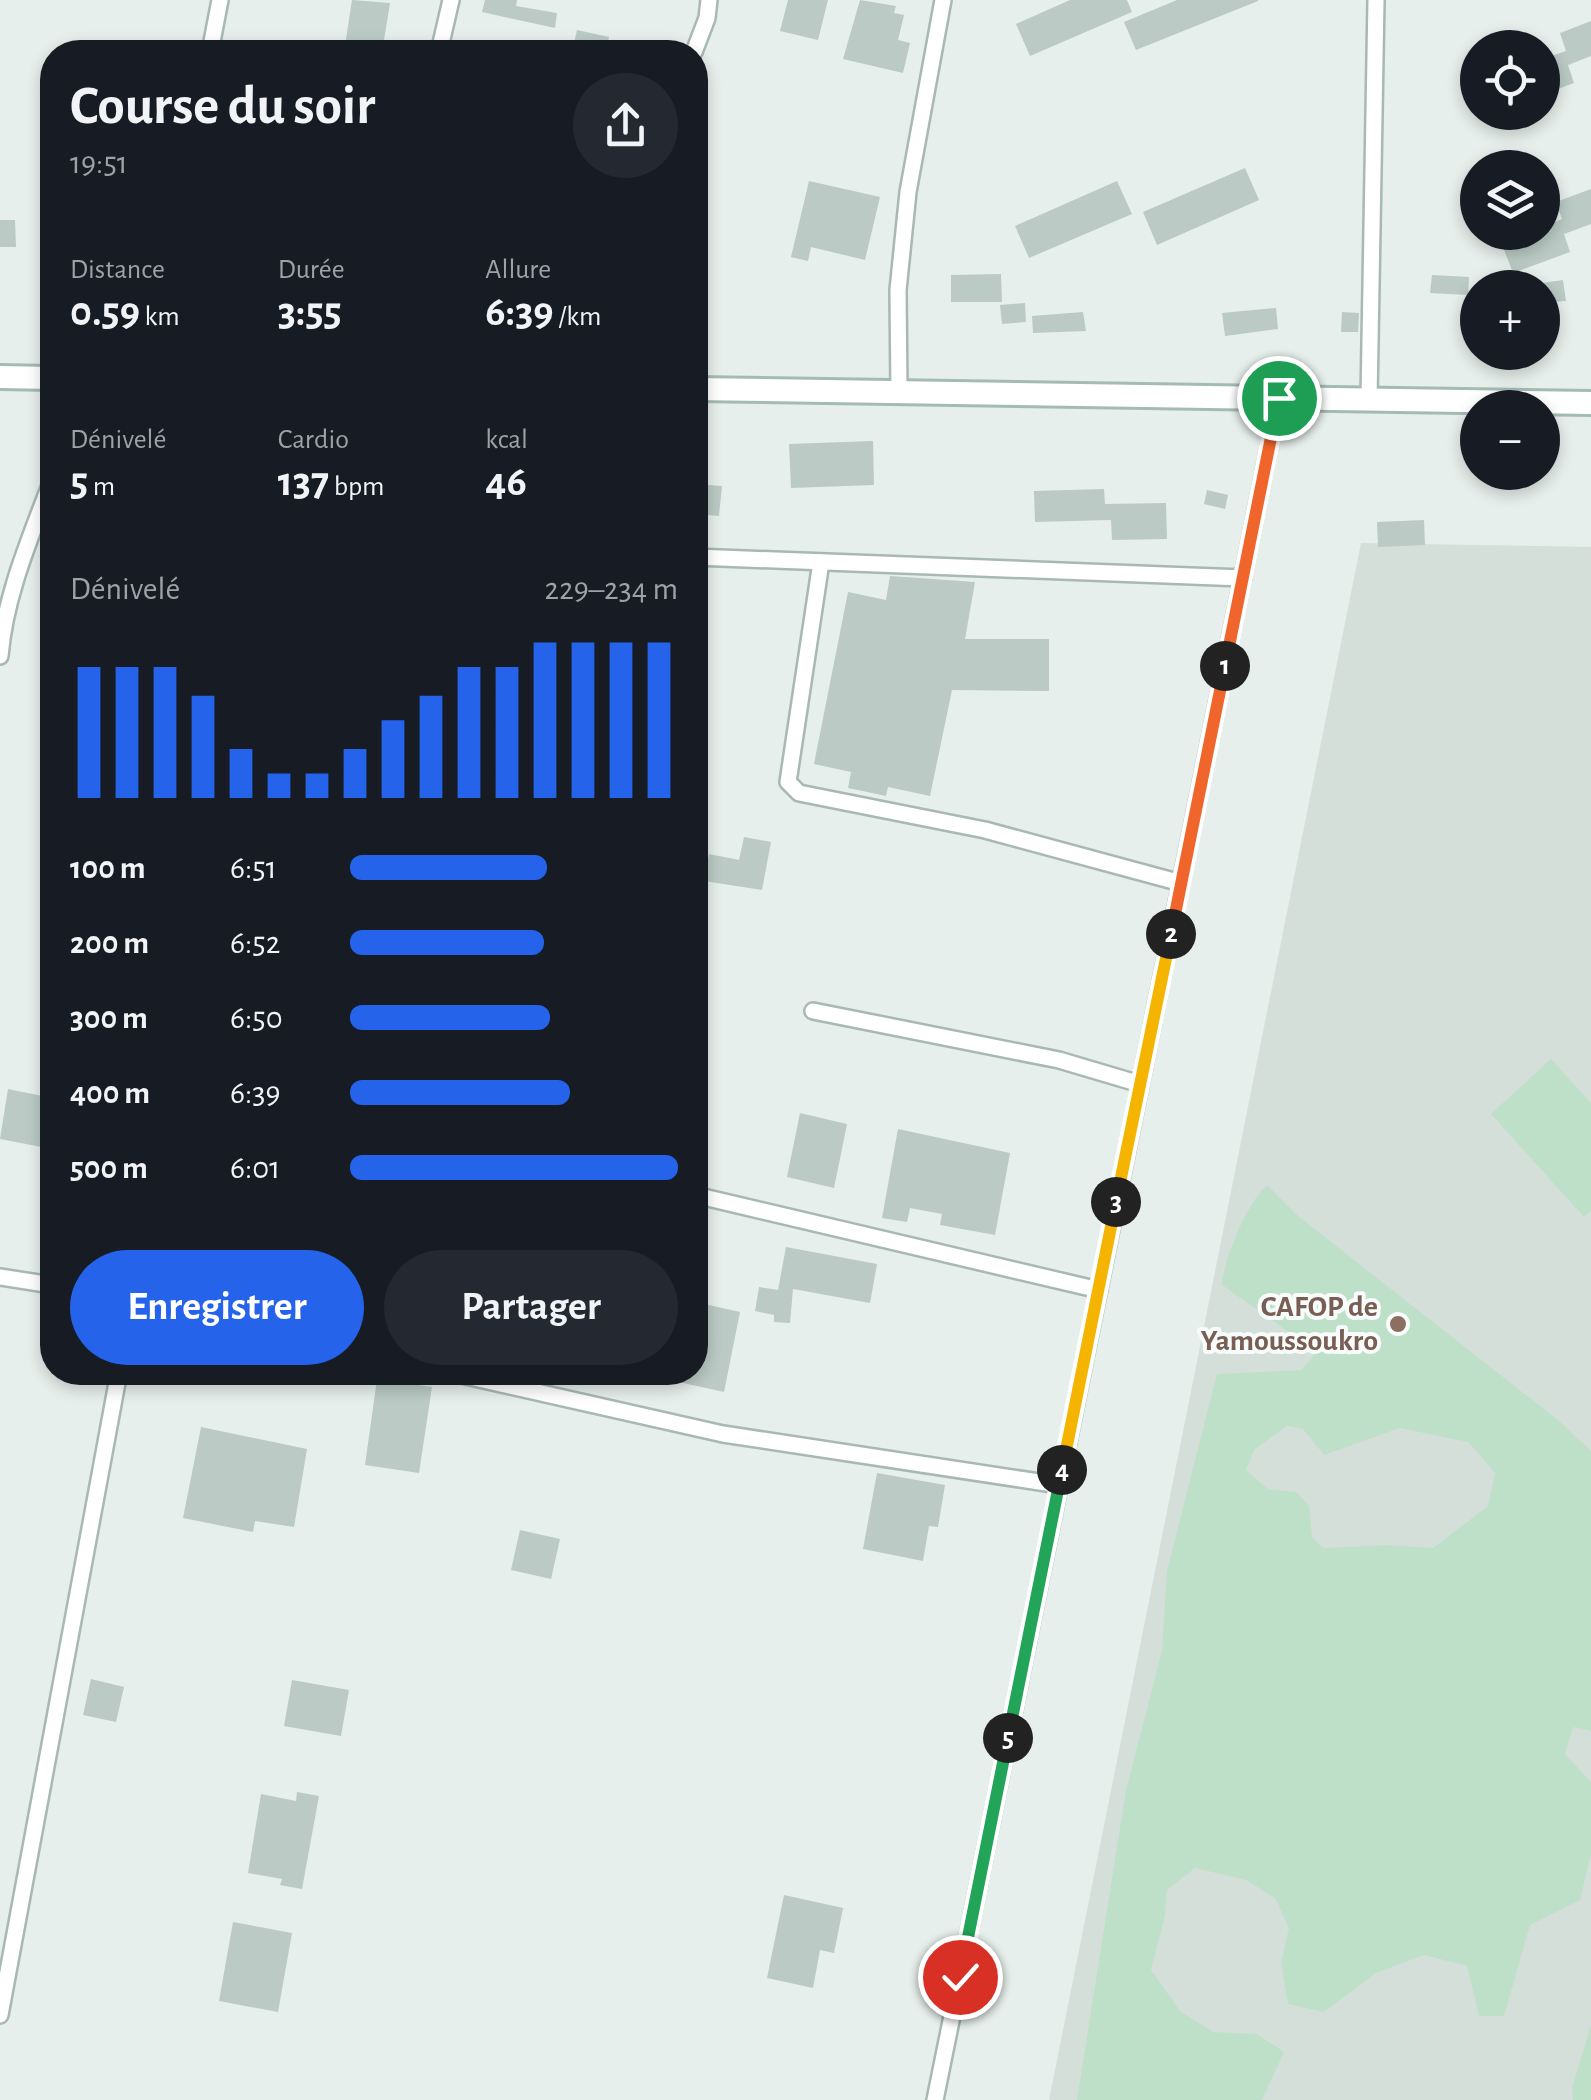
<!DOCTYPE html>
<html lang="fr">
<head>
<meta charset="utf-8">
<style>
	body { margin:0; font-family:"Alegreya Sans",sans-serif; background:#242831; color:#f1f3f6; height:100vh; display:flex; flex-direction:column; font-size:38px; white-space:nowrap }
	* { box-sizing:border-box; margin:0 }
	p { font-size:32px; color:#9ea1a6 }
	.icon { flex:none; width:55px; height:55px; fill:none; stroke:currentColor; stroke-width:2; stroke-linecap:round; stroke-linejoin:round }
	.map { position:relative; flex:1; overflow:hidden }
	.details { position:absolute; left:40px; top:40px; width:668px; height:1345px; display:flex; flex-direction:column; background:#171b24; border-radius:40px; box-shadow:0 5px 15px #0003 }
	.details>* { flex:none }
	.buttons { position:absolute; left:1460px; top:30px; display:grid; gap:20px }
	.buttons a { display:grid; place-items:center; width:100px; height:100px; border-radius:50%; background:#171b24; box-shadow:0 5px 15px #0003; font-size:50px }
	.pin { position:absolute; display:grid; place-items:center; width:85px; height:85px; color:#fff; margin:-42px; border:5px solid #fff; border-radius:50%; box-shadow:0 2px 10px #0007 }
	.km { position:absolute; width:50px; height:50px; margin:-25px; border-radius:50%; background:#222; color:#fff; font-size:28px; line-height:50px; text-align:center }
	.round { display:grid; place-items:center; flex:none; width:105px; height:105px; border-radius:52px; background:#242831 }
	.overview { display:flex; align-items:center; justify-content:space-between; height:170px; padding:0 30px }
	h1 { font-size:55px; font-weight:700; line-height:75px }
	.figures { display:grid; grid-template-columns:repeat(3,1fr); gap:15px; height:170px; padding:10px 30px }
	.figures div { display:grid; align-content:center }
	.figures b { font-size:42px; font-weight:700 }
	.figures small { font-size:28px; font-weight:400 }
	.figures p { font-size:28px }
	.chart { height:280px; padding:20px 30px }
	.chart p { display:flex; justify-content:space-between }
	.chart svg { width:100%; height:180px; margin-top:10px; stroke:#2563eb; stroke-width:6 }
	.action { display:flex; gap:20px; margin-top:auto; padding:20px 30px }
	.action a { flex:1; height:115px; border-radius:60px; background:#2563eb; color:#fff; font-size:40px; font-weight:700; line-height:115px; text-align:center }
	.action a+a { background:#242831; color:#f1f3f6 }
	ul { padding:0 30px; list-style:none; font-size:32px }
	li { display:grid; grid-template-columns:160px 120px 1fr; align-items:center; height:75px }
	li i { height:25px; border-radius:12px; background:#2563eb }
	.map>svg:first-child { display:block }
	.built { fill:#d4dfda }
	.green { fill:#bfe0c8; fill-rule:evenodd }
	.building { fill:#bbcac4 }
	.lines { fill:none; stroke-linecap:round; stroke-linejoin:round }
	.street-casing { stroke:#a8b8b2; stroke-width:20 }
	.secondary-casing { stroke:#a4bbb3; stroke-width:28 }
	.street { stroke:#fff; stroke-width:15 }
	.secondary { stroke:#fff; stroke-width:22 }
	.split-1-casing { stroke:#fff; stroke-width:20 }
	.split-2-casing { stroke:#fff; stroke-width:20 }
	.split-3-casing { stroke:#fff; stroke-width:20 }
	.split-4-casing { stroke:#fff; stroke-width:20 }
	.split-5-casing { stroke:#fff; stroke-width:20 }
	.split-6-casing { stroke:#fff; stroke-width:20 }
	.split-1 { stroke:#f0652b; stroke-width:12 }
	.split-2 { stroke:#f0652b; stroke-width:12 }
	.split-3 { stroke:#f5b400; stroke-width:12 }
	.split-4 { stroke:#f5b400; stroke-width:12 }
	.split-5 { stroke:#22a559; stroke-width:12 }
	.split-6 { stroke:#22a559; stroke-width:12 }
	.education-dot { fill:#8d6e63; stroke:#f7fbf9; stroke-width:4 }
	.labels { text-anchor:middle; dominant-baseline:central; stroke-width:8; stroke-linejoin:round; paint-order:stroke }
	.education-label { font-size:30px; font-weight:bold; fill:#785e54; stroke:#f7fbf9; text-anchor:end }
</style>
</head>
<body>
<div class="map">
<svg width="1591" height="2100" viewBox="0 0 1591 2100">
	<rect width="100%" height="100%" fill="#e6efeb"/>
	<path class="built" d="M1361,543L1591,547V2100H1049Z"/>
	<g class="green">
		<path d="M1551,1059L1591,1103V1211L1584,1217L1491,1114Z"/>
		<path d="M1267,1185L1298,1216L1558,1420L1591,1451V1731L1573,1727L1565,1754L1591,1782V1854L1580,1900L1530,1925L1504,2016H1479L1467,1966L1424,1955L1376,1973L1324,2012L1288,2004L1281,1962L1289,1928L1275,1898L1246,1880L1195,1868L1167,1890L1165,1915L1151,1970L1180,2011L1213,2032L1257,2034L1284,2052L1262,2100H1077L1126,1790L1162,1651L1167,1571L1217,1374L1301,1370L1317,1352L1222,1285C1224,1258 1247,1203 1267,1185ZM1287,1426L1303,1429L1324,1455L1400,1428L1468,1442L1495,1473L1488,1506L1433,1548L1388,1545L1323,1548L1312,1537L1309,1506L1296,1492L1268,1489L1246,1470L1254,1450Z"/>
		<path d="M1591,2025V2100H1573L1572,2088Z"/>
	</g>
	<g class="building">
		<path d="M352,0L390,3L382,52H344Z"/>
		<path d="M485,0H517L516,6L557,13L555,28L482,12Z"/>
		<path d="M788,0H828L818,40L780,31Z"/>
		<path d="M860,0L896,6L894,13L904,15L898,40L910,43L903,73L843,59Z"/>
		<path d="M1070,0H1127L1132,12L1030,56L1016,24Z"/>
		<path d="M1177,0H1258V1L1136,50L1124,22Z"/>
		<path d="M1591,21V56L1568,65L1574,83L1542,95V59L1566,51L1560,33Z"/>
		<path d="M577,30L609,37L606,52H572Z"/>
		<path d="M1245,168L1259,200L1157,245L1143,212Z"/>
		<path d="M809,181L880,197L865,260L811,247L808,261L791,257Z"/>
		<path d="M1117,181L1132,214L1029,258L1015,226Z"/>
		<path d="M1591,189V224L1564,234L1570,252L1513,273L1501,242L1527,232H1542V227L1562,219L1556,202Z"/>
		<path d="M0,220H15L16,247H0Z"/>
		<path d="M1001,274L1002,302H951V275Z"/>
		<path d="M1432,275L1469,277L1468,295L1430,293Z"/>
		<path d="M1563,280L1566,301L1542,303V283Z"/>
		<path d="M1025,303L1026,322L1002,324L1000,305Z"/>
		<path d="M1276,308L1278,329L1225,336L1222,313Z"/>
		<path d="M1083,312L1086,331L1033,333L1032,316Z"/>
		<path d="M1342,312L1359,313L1358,332H1341Z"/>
		<path d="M873,441L874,485L791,488L789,444Z"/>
		<path d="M695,484L722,486L719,516L695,514Z"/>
		<path d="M1104,489L1105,504L1166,503L1167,539L1112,540L1111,520L1035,522L1034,491Z"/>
		<path d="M1207,490L1228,495L1225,509L1204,504Z"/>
		<path d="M1424,520L1425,545L1378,547L1377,522Z"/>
		<path d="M890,576L975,582L965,639H1049V691L952,690L930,796L888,787L886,796L848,788L851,772L814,764L848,592L886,600Z"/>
		<path d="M744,837L771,842L762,890L704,881L709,854L739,860Z"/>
		<path d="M8,1089L52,1098V1149L0,1139Z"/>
		<path d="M800,1113L847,1124L834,1188L787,1177Z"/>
		<path d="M898,1129L1010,1153L995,1235L940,1225L942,1214L910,1208L907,1222L882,1218Z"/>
		<path d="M786,1247L877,1264L870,1303L793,1289L790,1323L774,1322V1315L755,1311L759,1287L778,1290Z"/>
		<path d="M695,1302L740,1312L724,1392L665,1379L666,1372H695Z"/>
		<path d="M377,1379L432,1387L419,1473L365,1465Z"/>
		<path d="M201,1427L307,1449L294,1527L255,1521L253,1532L183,1518Z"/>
		<path d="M877,1473L945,1485L938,1527L929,1526L923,1561L863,1549Z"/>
		<path d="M520,1530L560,1539L551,1579L511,1570Z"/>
		<path d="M91,1679L124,1687L116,1722L83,1715Z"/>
		<path d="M292,1680L349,1690L341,1736L284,1726Z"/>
		<path d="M297,1792L319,1796L302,1889L280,1885L282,1879L248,1873L261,1794L296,1801Z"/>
		<path d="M784,1895L843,1908L834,1953L820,1950L813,1988L767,1978Z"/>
		<path d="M233,1922L292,1933L278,2012L219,2001Z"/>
	</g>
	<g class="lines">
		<defs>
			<g id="street">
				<path d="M210,52L220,0"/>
				<path d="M439,52L451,0"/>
				<path d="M694,52L707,18L709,0"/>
				<path d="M899,393L898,290L908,192L943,0"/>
				<path d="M1369,399L1376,0"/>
				<path d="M695,557L1243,578"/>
				<path d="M821,562L788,782L799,793L985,830L1181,883"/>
				<path d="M0,656C5,595 31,536 52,480"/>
				<path d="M813,1011L1059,1060L1140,1084"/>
				<path d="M695,1195L1099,1290"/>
				<path d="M0,1277L52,1285"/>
				<path d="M448,1372L723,1434L1059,1485"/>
				<path d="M0,2015L119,1372"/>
				<path d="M935,2100L1279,398"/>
			</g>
			<g id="secondary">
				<path d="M0,377L52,378"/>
				<path d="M695,389L1591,403"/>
			</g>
		</defs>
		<use href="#street" class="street-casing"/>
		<use href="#secondary" class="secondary-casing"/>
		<use href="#street" class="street"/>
		<use href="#secondary" class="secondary"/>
	</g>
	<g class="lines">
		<defs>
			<path id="split-1" d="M1225,666L1279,398"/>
			<path id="split-2" d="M1171,934L1225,666"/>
			<path id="split-3" d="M1116,1202L1171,934"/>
			<path id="split-4" d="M1062,1470L1116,1202"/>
			<path id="split-5" d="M1008,1738L1062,1470"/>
			<path id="split-6" d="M960,1977L1008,1738"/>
		</defs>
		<use href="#split-1" class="split-1-casing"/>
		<use href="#split-2" class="split-2-casing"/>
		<use href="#split-3" class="split-3-casing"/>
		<use href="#split-4" class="split-4-casing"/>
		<use href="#split-5" class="split-5-casing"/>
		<use href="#split-6" class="split-6-casing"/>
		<use href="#split-1" class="split-1"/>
		<use href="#split-2" class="split-2"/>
		<use href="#split-3" class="split-3"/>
		<use href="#split-4" class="split-4"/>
		<use href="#split-5" class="split-5"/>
		<use href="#split-6" class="split-6"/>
	</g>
	<circle class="education-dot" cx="1398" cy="1324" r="10"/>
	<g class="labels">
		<g class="education-label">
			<text x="1378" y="1307">CAFOP de<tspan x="1378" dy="34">Yamoussoukro</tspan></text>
		</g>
	</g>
</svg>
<div class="buttons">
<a><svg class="icon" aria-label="locate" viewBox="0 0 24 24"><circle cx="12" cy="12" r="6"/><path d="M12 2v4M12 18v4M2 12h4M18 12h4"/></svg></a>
<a><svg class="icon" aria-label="layers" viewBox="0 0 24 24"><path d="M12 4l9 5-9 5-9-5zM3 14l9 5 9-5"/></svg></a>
<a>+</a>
<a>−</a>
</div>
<div class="pin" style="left:1279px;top:398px;background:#1e9e55"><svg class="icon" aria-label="arrive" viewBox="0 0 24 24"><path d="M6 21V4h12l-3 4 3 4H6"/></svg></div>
<div class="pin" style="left:960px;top:1977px;background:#d93025"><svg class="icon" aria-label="check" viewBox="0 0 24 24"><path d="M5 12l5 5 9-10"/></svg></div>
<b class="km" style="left:1225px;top:666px">1</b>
<b class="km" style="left:1171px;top:934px">2</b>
<b class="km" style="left:1116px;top:1202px">3</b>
<b class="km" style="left:1062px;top:1470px">4</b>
<b class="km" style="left:1008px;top:1738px">5</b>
<section class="details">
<div class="overview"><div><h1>Course du soir</h1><p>19:51</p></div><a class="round"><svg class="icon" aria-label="share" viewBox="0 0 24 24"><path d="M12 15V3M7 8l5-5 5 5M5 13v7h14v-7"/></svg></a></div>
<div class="figures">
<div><p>Distance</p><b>0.59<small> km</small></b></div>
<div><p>Durée</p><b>3:55</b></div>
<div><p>Allure</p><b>6:39<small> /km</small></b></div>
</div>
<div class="figures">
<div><p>Dénivelé</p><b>5<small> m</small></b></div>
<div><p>Cardio</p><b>137<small> bpm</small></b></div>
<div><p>kcal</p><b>46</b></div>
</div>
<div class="chart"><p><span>Dénivelé</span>229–234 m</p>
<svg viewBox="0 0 160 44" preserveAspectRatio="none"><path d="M5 44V12M15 44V12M25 44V12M35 44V19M45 44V32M55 44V38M65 44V38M75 44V32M85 44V25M95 44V19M105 44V12M115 44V12M125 44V6M135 44V6M145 44V6M155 44V6"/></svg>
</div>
<ul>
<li><b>100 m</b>6:51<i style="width:60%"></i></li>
<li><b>200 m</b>6:52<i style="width:59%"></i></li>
<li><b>300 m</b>6:50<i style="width:61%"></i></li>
<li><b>400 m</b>6:39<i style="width:67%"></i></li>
<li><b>500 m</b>6:01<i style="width:100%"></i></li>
</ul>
<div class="action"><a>Enregistrer</a><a>Partager</a></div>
</section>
</div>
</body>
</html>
